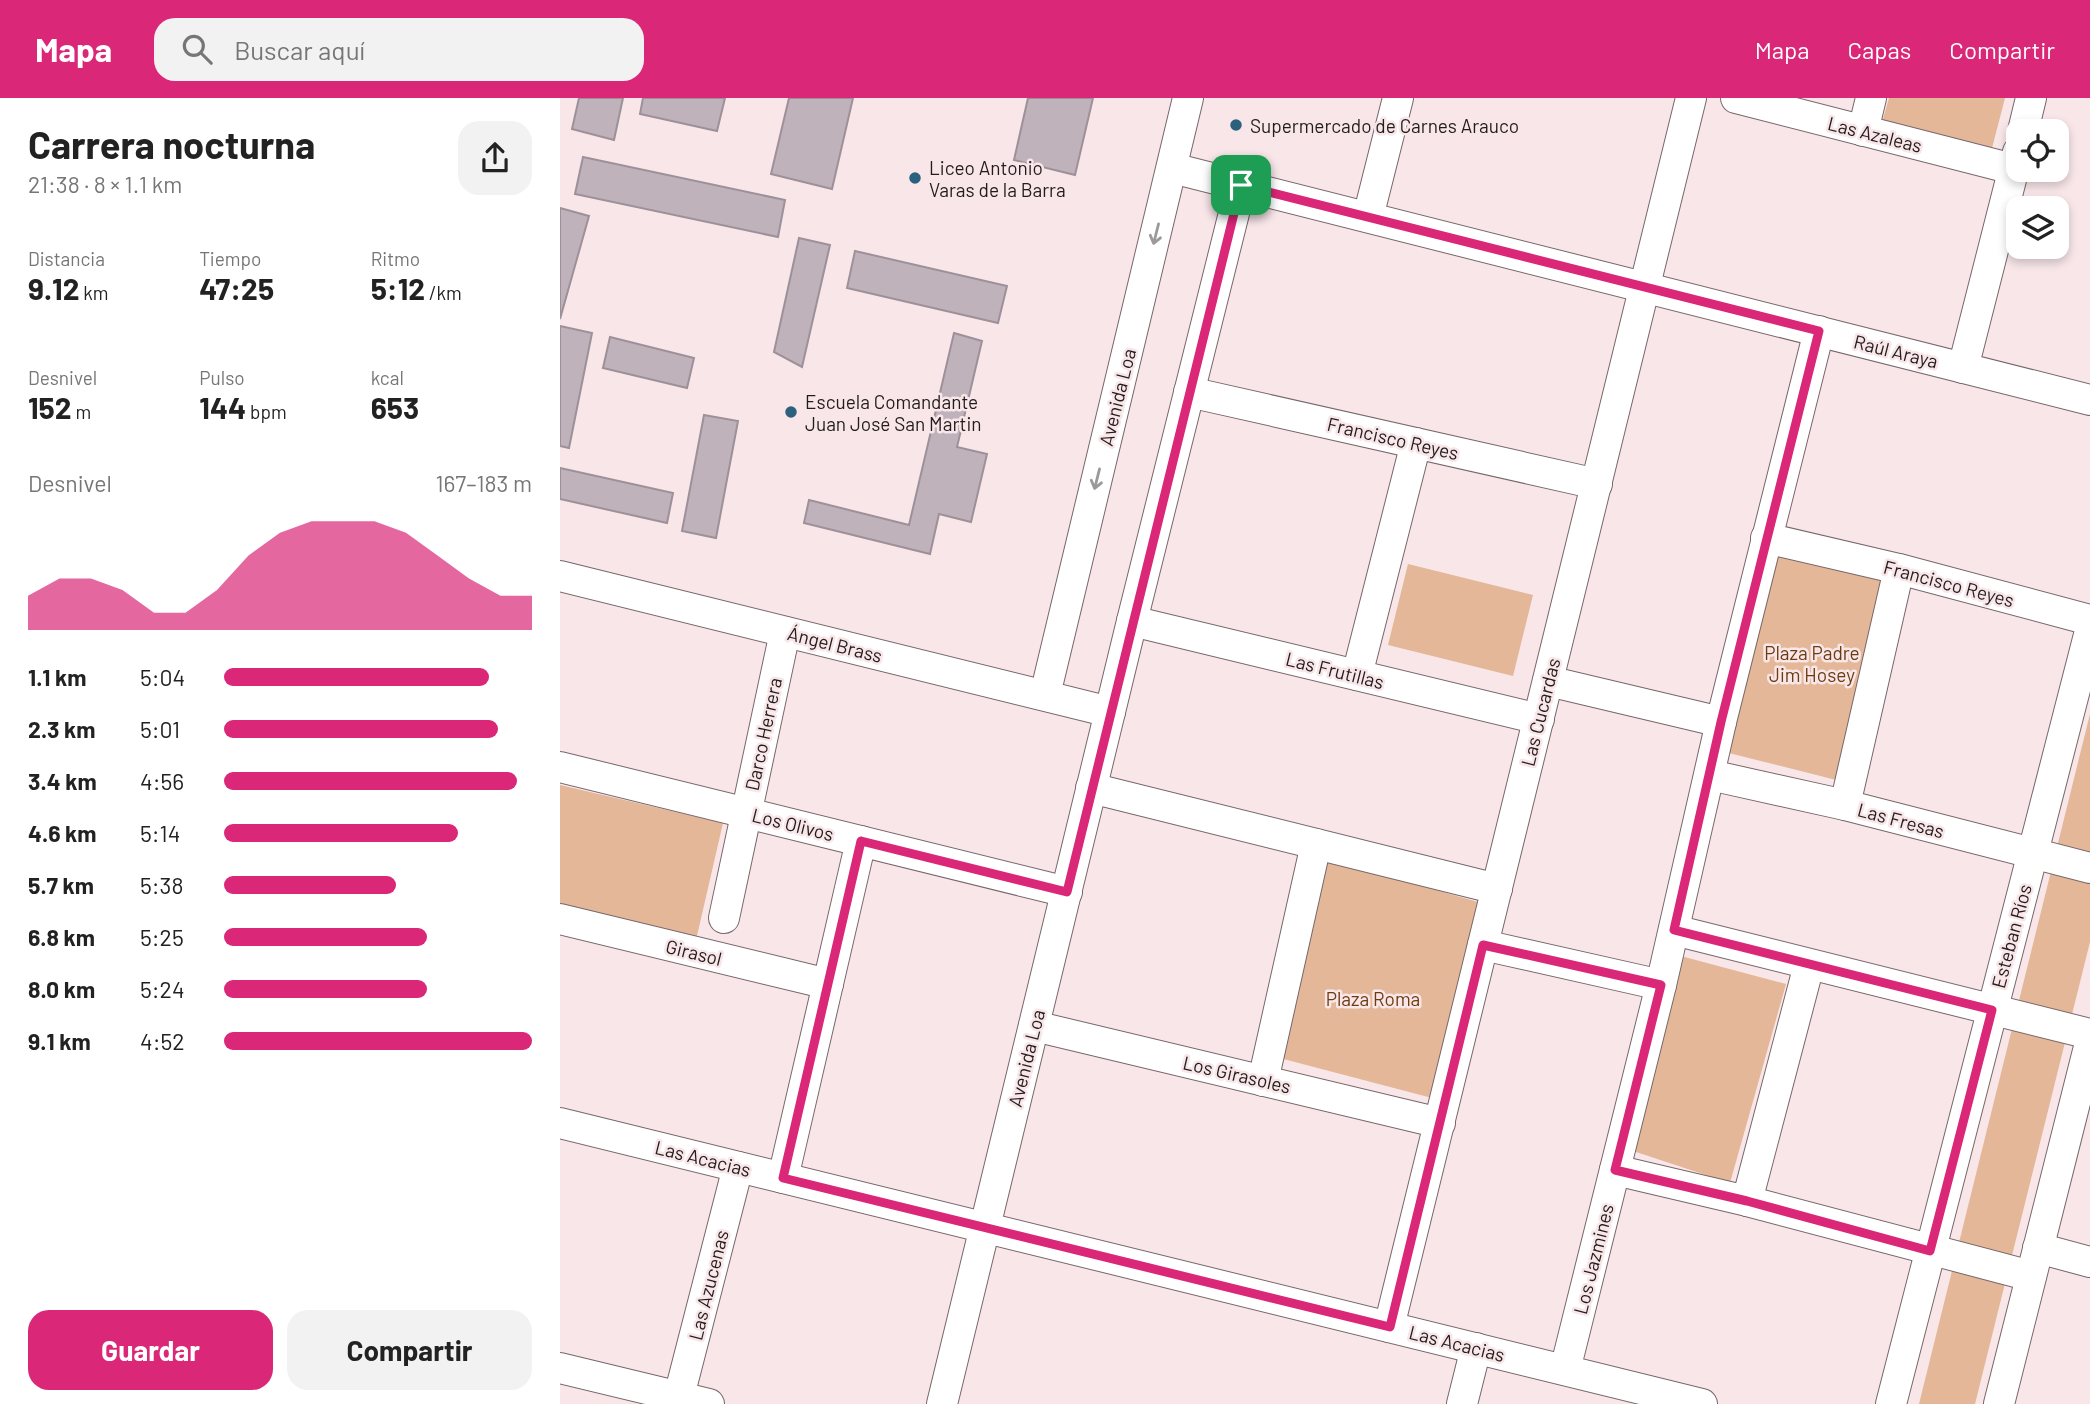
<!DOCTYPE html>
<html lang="es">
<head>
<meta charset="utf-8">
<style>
	body { margin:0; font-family:Barlow,sans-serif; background:#f2f2f2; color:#222; height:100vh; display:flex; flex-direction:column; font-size:26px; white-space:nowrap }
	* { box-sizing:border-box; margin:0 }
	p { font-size:23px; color:#767676 }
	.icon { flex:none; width:38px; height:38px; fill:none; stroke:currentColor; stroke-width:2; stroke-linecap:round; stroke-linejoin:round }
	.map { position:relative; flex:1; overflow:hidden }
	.panel { display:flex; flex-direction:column; background:#fff; width:560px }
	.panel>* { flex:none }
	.fabs { position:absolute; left:1446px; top:21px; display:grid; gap:14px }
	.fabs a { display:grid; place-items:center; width:63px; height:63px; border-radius:14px; background:#fff; box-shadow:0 4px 10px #0003; font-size:35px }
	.pin { position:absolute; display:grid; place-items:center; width:60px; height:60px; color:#fff; margin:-30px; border-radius:14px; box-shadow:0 4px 10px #0006 }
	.round { display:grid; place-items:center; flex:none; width:74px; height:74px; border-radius:21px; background:#f2f2f2 }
	.headline { display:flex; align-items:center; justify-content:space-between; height:119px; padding:0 28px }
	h1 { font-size:38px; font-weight:700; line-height:52px }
	.metrics { display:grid; grid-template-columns:repeat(3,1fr); gap:10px; height:119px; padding:7px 28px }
	.metrics div { display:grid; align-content:center }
	.metrics b { font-size:30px; font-weight:700 }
	.metrics small { font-size:19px; font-weight:400 }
	.metrics p { font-size:19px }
	.chart { height:196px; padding:14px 28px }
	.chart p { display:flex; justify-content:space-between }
	.chart svg { width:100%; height:126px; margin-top:7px; fill:#db2777; opacity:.7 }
	.button { display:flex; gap:14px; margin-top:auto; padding:14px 28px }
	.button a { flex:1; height:80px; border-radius:21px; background:#db2777; color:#fff; font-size:28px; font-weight:700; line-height:80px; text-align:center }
	.button a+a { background:#f2f2f2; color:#222 }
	ul { padding:0 28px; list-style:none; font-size:23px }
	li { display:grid; grid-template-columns:112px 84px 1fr; align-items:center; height:52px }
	li i { height:18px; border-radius:9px; background:#db2777 }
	header { display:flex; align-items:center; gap:42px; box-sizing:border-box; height:98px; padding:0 35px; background:#db2777; color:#fff }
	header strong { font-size:33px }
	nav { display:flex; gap:38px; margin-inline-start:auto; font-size:24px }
	.search { width:490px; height:63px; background:#f2f2f2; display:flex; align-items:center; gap:18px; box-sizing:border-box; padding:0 24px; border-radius:21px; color:#767676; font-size:26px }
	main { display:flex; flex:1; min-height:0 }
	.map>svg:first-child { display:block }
	.green { fill:#e3b797 }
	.building { fill:#c0b2bb; stroke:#9e9099; stroke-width:2 }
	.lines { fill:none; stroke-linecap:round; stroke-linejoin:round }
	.minor-casing { stroke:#77676a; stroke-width:32 }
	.minor { stroke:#fff; stroke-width:30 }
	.oneway { stroke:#9c9999 }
	.route-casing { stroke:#fff; stroke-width:14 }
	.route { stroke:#db2777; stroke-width:9 }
	.poi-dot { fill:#2c617d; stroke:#f8e6e9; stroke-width:2.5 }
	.labels { text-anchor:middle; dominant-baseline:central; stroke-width:5; stroke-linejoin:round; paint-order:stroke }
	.poi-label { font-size:19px; fill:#221c1d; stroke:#f8e6e9; text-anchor:start }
	.street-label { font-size:19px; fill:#221c1d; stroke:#f8e6e9 }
	.park-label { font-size:19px; fill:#6d3c0e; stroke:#f8e6e9 }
</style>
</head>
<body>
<header>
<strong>Mapa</strong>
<div class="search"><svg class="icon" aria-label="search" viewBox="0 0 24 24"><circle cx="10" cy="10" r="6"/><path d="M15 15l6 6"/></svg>Buscar aquí</div>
<nav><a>Mapa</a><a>Capas</a><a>Compartir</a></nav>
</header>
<main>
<section class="panel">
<div class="headline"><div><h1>Carrera nocturna</h1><p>21:38 · 8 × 1.1 km</p></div><a class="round"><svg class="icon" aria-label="share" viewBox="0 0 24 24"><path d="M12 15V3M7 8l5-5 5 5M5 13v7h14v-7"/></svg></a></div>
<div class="metrics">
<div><p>Distancia</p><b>9.12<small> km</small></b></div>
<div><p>Tiempo</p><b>47:25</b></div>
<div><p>Ritmo</p><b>5:12<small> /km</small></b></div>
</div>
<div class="metrics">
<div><p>Desnivel</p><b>152<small> m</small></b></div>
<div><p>Pulso</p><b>144<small> bpm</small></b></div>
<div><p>kcal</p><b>653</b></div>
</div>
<div class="chart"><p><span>Desnivel</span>167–183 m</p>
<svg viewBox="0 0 160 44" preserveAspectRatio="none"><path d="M0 44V32L10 26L20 26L30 30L40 38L50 38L60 30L70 18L80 10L90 6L100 6L110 6L120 10L130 18L140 26L150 32L160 32V44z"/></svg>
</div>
<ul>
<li><b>1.1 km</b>5:04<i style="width:86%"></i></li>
<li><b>2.3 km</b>5:01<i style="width:89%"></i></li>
<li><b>3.4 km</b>4:56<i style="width:95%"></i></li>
<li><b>4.6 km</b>5:14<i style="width:76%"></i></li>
<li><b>5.7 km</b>5:38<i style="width:56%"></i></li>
<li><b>6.8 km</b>5:25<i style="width:66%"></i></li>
<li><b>8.0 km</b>5:24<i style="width:66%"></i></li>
<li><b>9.1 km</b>4:52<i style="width:100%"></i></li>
</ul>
<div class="button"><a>Guardar</a><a>Compartir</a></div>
</section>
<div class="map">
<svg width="1530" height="1306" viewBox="0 0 1530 1306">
	<rect width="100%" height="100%" fill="#f8e6e9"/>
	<g class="green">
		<path d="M1329,0H1445L1431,54L1320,31Z"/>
		<path d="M1213,444L1343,477L1292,686L1161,653Z"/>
		<path d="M848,466L973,497L953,578L828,547Z"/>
		<path d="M1530,616V844L1415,1306H1359Z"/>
		<path d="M0,687L163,725L136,842L0,810Z"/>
		<path d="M767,761L918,804L872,1000L712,958Z"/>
		<path d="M1117,857L1226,886L1170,1085L1067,1051Z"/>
	</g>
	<g class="building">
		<path d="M19,0H63L54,42L12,31Z"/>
		<path d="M83,0H165L157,33L80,16Z"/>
		<path d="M229,0H293L272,91L211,76Z"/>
		<path d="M468,0H533L515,77L454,62Z"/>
		<path d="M23,59L225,102L218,139L15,96Z"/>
		<path d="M0,110L29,118L0,221Z"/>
		<path d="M239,140L270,147L242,269L214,254Z"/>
		<path d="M295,153L447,188L438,225L287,190Z"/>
		<path d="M0,228L32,235L9,350L0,348Z"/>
		<path d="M394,235L422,243L397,349L427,356L411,424L379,416L370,456L244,425L249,402L349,427Z"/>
		<path d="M50,239L134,260L127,290L43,270Z"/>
		<path d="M144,317L178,323L156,440L122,433Z"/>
		<path d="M0,370L113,395L107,425L0,401Z"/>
	</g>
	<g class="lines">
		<defs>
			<g id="minor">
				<path d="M1176,0L1453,71"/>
				<path d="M1303,33L1311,0"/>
				<path d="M1463,33L1471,0"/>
				<path d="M612,70L1530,302"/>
				<path d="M808,119L838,0"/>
				<path d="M1403,270L1458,54"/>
				<path d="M629,294L1037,386"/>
				<path d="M1206,440L1339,471L1530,522"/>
				<path d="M0,478L550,614"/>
				<path d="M572,523L979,621"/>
				<path d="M797,577L856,345"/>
				<path d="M988,583L1161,624"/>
				<path d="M485,597L628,0"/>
				<path d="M0,669L507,794"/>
				<path d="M1150,677L1285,707L1530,770"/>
				<path d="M531,690L937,791"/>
				<path d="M1285,707L1339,471"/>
				<path d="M164,820L225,534"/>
				<path d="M0,821L268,886"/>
				<path d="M1114,832L1530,936"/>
				<path d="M923,847L1101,887"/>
				<path d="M474,928L880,1025"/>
				<path d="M703,983L756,746"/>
				<path d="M0,1025L1142,1306"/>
				<path d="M1055,1072L1187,1103L1471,1178"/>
				<path d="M223,1080L301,743"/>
				<path d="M1187,1103L1249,867"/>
				<path d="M1478,1150L1530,1164"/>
				<path d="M829,1229L1131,0"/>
				<path d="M0,1270L149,1306"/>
				<path d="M1005,1272L1101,887L1161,624L1259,233"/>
				<path d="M117,1306L178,1069"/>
				<path d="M382,1306L572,523L681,87"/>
				<path d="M902,1306L916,1250"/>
				<path d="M1331,1306L1530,533"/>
				<path d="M1439,1306L1530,945"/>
			</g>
		</defs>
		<use href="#minor" class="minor-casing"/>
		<use href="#minor" class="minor"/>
	</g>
	<defs><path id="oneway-shaft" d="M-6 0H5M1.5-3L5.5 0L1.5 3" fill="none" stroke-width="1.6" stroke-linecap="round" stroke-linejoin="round" transform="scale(1.75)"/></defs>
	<g class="oneway">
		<use href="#oneway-shaft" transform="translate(596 136) rotate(104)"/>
		<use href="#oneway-shaft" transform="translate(537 381) rotate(104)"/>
	</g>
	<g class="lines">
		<defs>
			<path id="route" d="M681,87L1259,233L1161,624L1114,832L1432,912L1370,1153L1187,1103L1055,1072L1101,887L923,847L830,1229L223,1080L301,743L507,794Z"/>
		</defs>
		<use href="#route" class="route-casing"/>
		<use href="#route" class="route"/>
	</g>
	<g class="poi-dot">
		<circle cx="676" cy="27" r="7"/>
		<circle cx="355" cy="80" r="7"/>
		<circle cx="231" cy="314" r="7"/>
	</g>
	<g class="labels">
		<g class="poi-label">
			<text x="690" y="27">Supermercado de Carnes Arauco</text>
			<text x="369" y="69">Liceo Antonio<tspan x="369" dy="22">Varas de la Barra</tspan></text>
			<text x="245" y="303">Escuela Comandante<tspan x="245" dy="22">Juan José San Martin</tspan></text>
		</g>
		<g class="street-label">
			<text transform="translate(1315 36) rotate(14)">Las Azaleas</text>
			<text transform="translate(1336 253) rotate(14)">Raúl Araya</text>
			<text transform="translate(557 299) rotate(-76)">Avenida Loa</text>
			<text transform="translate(833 340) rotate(13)">Francisco Reyes</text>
			<text transform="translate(1389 485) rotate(15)">Francisco Reyes</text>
			<text transform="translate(275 546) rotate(14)">Ángel Brass</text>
			<text transform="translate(775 572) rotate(14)">Las Frutillas</text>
			<text transform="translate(980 614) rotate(-76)">Las Cucardas</text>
			<text transform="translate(203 636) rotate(-78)">Darco Herrera</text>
			<text transform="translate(1341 722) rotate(15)">Las Fresas</text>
			<text transform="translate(233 726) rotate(14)">Los Olivos</text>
			<text transform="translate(1451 838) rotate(-75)">Esteban Ríos</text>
			<text transform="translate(134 854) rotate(14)">Girasol</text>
			<text transform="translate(466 960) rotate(-76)">Avenida Loa</text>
			<text transform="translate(677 976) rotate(13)">Los Girasoles</text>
			<text transform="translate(143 1060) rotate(14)">Las Acacias</text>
			<text transform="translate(1033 1161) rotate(-76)">Los Jazmines</text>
			<text transform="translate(148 1187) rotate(-76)">Las Azucenas</text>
			<text transform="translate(897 1245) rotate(14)">Las Acacias</text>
		</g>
		<g class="park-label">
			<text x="1252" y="554">Plaza Padre<tspan x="1252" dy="22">Jim Hosey</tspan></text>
			<text x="813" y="900">Plaza Roma</text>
		</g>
	</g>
</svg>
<div class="fabs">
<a><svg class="icon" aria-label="locate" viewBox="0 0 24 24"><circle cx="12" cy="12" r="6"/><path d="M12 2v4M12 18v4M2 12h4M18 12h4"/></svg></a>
<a><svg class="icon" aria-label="layers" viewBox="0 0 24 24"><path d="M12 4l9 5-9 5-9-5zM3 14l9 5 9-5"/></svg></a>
</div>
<div class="pin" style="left:681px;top:87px;background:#1e9e55"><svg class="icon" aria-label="arrive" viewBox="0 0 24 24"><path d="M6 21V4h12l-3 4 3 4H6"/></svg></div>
</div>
</main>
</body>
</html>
